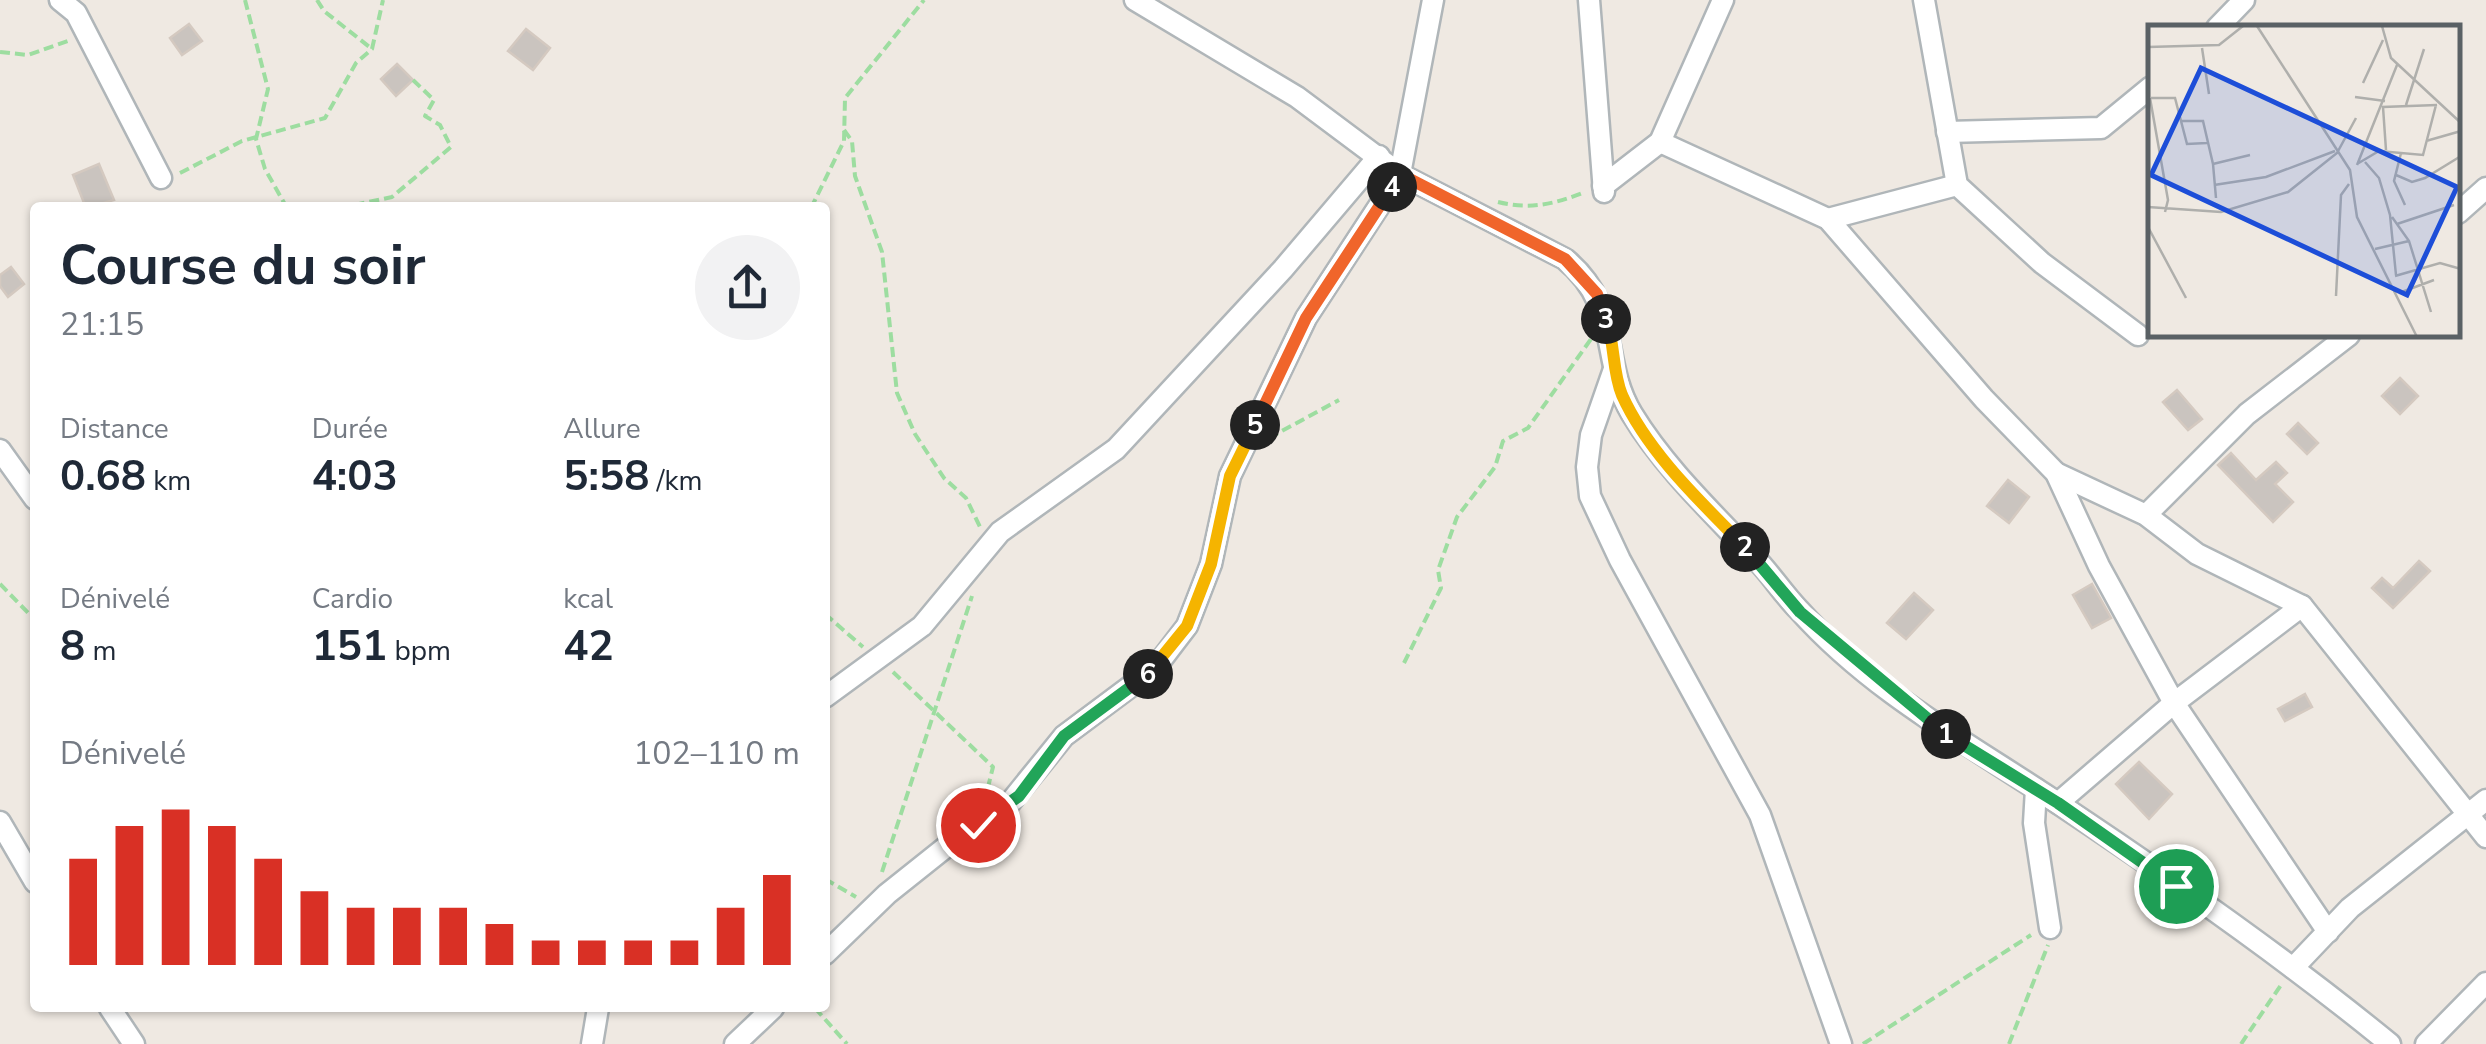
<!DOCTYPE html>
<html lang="fr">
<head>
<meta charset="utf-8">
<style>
	body { margin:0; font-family:"Nunito Sans",sans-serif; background:#f2f2f3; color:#1f2937; height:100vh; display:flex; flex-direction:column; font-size:38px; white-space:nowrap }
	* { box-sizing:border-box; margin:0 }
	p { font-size:32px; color:#747a83 }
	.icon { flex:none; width:55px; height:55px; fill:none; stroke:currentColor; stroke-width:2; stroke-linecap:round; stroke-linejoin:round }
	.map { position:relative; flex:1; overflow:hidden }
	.panel { position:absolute; left:30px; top:202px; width:800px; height:810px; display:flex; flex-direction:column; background:#fff; border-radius:10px; box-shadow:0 2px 8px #0004 }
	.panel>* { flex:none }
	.pin { position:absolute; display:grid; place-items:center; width:85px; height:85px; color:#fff; margin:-42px; border:5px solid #fff; border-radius:50%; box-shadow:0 2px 10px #0007 }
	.km { position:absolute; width:50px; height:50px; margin:-25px; border-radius:50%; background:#222; color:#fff; font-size:28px; line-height:50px; text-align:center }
	.round { display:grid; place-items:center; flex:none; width:105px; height:105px; border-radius:52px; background:#f2f2f3 }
	.summary { display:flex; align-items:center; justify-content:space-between; height:170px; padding:0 30px }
	h1 { font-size:55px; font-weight:700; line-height:75px }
	.metrics { display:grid; grid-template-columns:repeat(3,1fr); gap:15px; height:170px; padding:10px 30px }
	.metrics div { display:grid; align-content:center }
	.metrics b { font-size:42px; font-weight:700 }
	.metrics small { font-size:28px; font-weight:400 }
	.metrics p { font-size:28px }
	.chart { height:280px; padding:20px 30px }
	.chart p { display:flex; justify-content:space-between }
	.chart svg { width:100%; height:180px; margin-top:10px; stroke:#d93025; stroke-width:6 }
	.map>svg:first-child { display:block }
	.building { fill:#cac4bf; stroke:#d4c9c0; stroke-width:2.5 }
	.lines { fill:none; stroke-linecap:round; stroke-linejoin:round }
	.minor-casing { stroke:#b0b6b9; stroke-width:25 }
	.path { stroke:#9ddda0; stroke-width:4; stroke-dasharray:10 5; stroke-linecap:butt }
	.minor { stroke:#fff; stroke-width:20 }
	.split-1-casing { stroke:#fff; stroke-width:20 }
	.split-2-casing { stroke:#fff; stroke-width:20 }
	.split-3-casing { stroke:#fff; stroke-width:20 }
	.split-4-casing { stroke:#fff; stroke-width:20 }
	.split-5-casing { stroke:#fff; stroke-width:20 }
	.split-6-casing { stroke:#fff; stroke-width:20 }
	.split-7-casing { stroke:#fff; stroke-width:20 }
	.split-1 { stroke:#22a559; stroke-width:12 }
	.split-2 { stroke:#22a559; stroke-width:12 }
	.split-3 { stroke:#f5b400; stroke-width:12 }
	.split-4 { stroke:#f0652b; stroke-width:12 }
	.split-5 { stroke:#f0652b; stroke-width:12 }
	.split-6 { stroke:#f5b400; stroke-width:12 }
	.split-7 { stroke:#22a559; stroke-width:12 }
	.inset-road { fill:none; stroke:#afafac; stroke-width:2.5 }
	.view { fill:#1d4ed8; fill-opacity:0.15; stroke:#1d4ed8; stroke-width:5 }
	.inset-edge { fill:none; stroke:#5a6165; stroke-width:5 }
</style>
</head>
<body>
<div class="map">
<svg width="2486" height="1044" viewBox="0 0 2486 1044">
	<rect width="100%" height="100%" fill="#efe9e2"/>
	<g class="building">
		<path d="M189,24L202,41L182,55L170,38Z"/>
		<path d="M526,29L550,48L533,70L508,51Z"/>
		<path d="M397,64L413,80L396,96L381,79Z"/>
		<path d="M99,164L114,200L86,208L73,175Z"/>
		<path d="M11,267L24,284L8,297L0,286V275Z"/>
		<path d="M2400,378L2418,396L2400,414L2382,396Z"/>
		<path d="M2177,390L2202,419L2188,430L2163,402Z"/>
		<path d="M2298,423L2318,443L2307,454L2287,434Z"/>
		<path d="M2231,453L2256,480L2276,462L2287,473L2275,484L2293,502L2273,522L2218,465Z"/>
		<path d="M2008,480L2029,497L2009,523L1987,506Z"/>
		<path d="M2419,561L2430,571L2393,608L2372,588L2382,578L2393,588Z"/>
		<path d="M2092,584L2111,618L2092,628L2073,595Z"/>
		<path d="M1914,593L1933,610L1906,639L1887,623Z"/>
		<path d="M2305,694L2312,707L2285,721L2278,709Z"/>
		<path d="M2139,762L2172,794L2149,819L2116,784Z"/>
	</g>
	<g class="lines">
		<defs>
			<g id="minor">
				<path d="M60,0L76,13L161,178"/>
				<path d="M1135,0L1297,97L1400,174L1565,259C1622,306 1599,359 1632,414C1665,468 1712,512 1755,558C1771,574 1783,594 1799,610C1872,692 1970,744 2059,804C2172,879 2285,958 2390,1044"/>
				<path d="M1589,0L1604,192"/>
				<path d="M1924,0L1957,185L2042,263L2138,335"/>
				<path d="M2217,28L2244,0"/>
				<path d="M1947,132L2101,128L2151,87"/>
				<path d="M1660,142L1828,219L1984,399L2056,473L2099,566L2174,703L2328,932"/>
				<path d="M1603,186L1660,142L1723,0"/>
				<path d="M2458,213L2486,188"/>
				<path d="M1828,219L1957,185"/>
				<path d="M1614,369L1591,435L1587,467L1590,496L1620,560L1760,815L1841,1044"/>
				<path d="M0,450L35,499"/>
				<path d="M2056,473L2146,515L2197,554L2302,606L2486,837"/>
				<path d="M2146,515L2247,414L2349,335"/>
				<path d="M825,697L922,626L1000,532L1116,449L1283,269L1379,156"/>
				<path d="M2036,789L2034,823L2050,928"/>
				<path d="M2058,803L2174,703L2302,606"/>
				<path d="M0,822L35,882"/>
				<path d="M825,954L887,894L961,835L1004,810L1064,736L1155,668L1187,626L1211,564L1230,476L1306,318L1400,174L1433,0"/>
				<path d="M2293,968L2350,908L2486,800"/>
				<path d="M110,1008L134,1044"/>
				<path d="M592,1044L598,1008"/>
				<path d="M735,1044L773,1008"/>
				<path d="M2426,1044L2486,983"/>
			</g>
		</defs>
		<use href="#minor" class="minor-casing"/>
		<g class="path">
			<path d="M245,0L268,89L256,139L265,169L287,208"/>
			<path d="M317,0L324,11L372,49"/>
			<path d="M0,52L28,55L68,41"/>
			<path d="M844,130L852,141L855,176L882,252L897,393L915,434L944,478L966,498L980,527"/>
			<path d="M180,173L242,141L325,118L356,63L372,49L383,0"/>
			<path d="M1498,202C1530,210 1555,204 1585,192"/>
			<path d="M340,208L392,197L451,147L440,125L425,116L434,100L413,80"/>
			<path d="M811,208L844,141L845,98L924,0"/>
			<path d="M1269,438L1339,400"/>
			<path d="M0,584L35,620"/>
			<path d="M825,614L863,647"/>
			<path d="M1404,663L1441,588L1438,570L1457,517L1495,467L1503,441L1528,428L1591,339"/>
			<path d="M893,672L993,767L985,799"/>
			<path d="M882,872L972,596"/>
			<path d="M825,879L856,897"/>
			<path d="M815,1008L847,1044"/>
			<path d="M1863,1044L2031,935"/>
			<path d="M2009,1044L2048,945"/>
			<path d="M2241,1044L2283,982"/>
		</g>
		<use href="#minor" class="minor"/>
	</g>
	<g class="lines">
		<defs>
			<path id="split-1" d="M1946,734L2058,803L2176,886"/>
			<path id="split-2" d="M1745,547L1800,612L1946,734"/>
			<path id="split-3" d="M1606,319C1615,343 1612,371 1622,395C1648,453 1702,503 1745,547"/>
			<path id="split-4" d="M1392,187L1400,174L1565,259L1597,294L1606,319"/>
			<path id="split-5" d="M1255,425L1306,318L1392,187"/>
			<path id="split-6" d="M1148,674L1187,626L1211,564L1230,476L1255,425"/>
			<path id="split-7" d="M978,825L1019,796L1064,736L1148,674"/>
		</defs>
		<use href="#split-1" class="split-1-casing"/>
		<use href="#split-2" class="split-2-casing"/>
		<use href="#split-3" class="split-3-casing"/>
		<use href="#split-4" class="split-4-casing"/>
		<use href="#split-5" class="split-5-casing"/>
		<use href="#split-6" class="split-6-casing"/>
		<use href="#split-7" class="split-7-casing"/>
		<use href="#split-1" class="split-1"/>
		<use href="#split-2" class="split-2"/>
		<use href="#split-3" class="split-3"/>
		<use href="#split-4" class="split-4"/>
		<use href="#split-5" class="split-5"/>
		<use href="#split-6" class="split-6"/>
		<use href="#split-7" class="split-7"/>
	</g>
	<g transform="translate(2148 25)">
		<rect width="312" height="312" fill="#efe9e2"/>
		<path class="inset-road" d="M109,1L202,145L209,192L269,312M234,1L243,33L313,98M0,22L71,20L95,1M54,23L61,69M215,58L235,15M207,72L237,76M2,73L20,175L17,187M3,73H27L39,119L59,118M258,80L276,24M33,96H55L65,139L102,130M278,116L313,106M238,125L235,82L289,80M253,128L246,156L257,180M217,137L231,153L242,190L248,250M65,139L68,173M209,139L231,126L275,130L288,80M209,140L249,40M248,150L264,157L277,153L313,131M66,160L118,152L187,126M0,182L73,187L140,167L189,128L208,93M244,192L261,216L283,287M249,199L306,180M0,202L38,273M227,224L261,216M247,251L292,238L313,244M251,268L286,255M188,271L193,170L201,159"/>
		<path class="view" d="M53,43L309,162L259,270L3,150Z"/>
		<rect width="312" height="312" class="inset-edge"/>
	</g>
</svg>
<div class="pin" style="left:2176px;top:886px;background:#1e9e55"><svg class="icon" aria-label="arrive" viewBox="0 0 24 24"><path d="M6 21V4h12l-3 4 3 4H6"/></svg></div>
<div class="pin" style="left:978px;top:825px;background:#d93025"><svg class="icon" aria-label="check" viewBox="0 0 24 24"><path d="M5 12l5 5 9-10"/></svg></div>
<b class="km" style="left:1946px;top:734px">1</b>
<b class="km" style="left:1745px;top:547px">2</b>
<b class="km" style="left:1606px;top:319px">3</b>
<b class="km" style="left:1392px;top:187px">4</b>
<b class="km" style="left:1255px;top:425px">5</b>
<b class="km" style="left:1148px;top:674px">6</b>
<section class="panel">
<div class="summary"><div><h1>Course du soir</h1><p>21:15</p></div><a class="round"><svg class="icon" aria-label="share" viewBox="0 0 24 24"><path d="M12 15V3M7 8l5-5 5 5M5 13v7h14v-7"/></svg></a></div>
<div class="metrics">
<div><p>Distance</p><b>0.68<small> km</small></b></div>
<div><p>Durée</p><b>4:03</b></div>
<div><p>Allure</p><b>5:58<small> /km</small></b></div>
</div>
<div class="metrics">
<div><p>Dénivelé</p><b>8<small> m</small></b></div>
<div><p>Cardio</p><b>151<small> bpm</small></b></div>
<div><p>kcal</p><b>42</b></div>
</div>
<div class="chart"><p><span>Dénivelé</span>102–110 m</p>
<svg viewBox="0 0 160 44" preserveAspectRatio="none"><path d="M5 44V18M15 44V10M25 44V6M35 44V10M45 44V18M55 44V26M65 44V30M75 44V30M85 44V30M95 44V34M105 44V38M115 44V38M125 44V38M135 44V38M145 44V30M155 44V22"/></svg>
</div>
</section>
</div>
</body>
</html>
